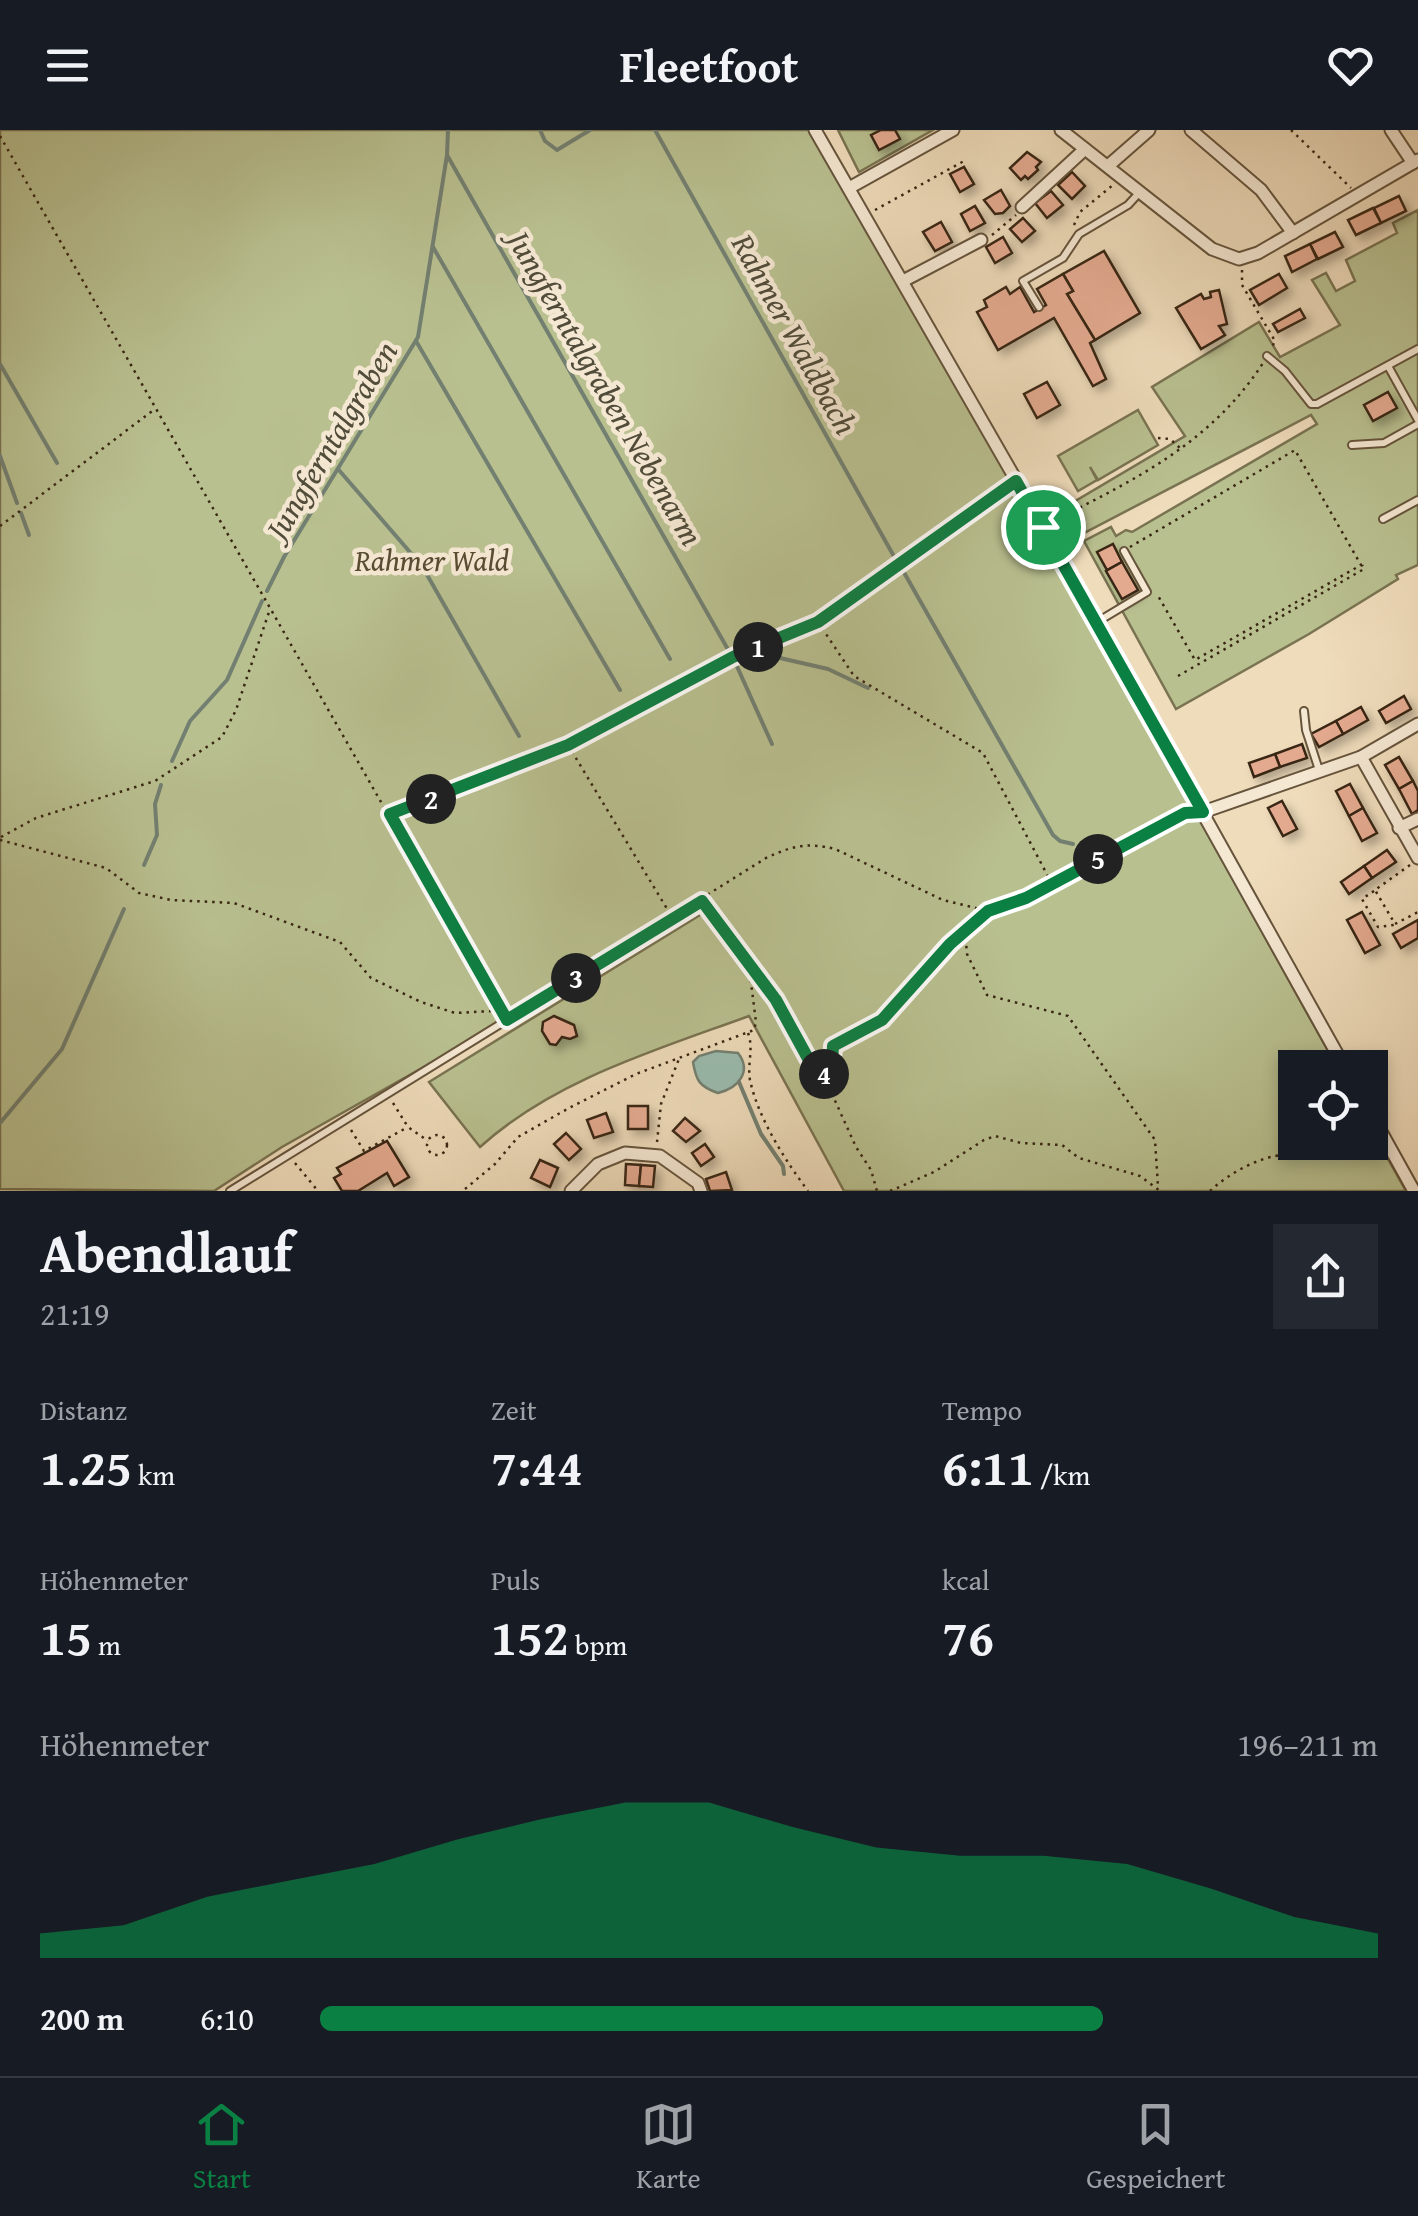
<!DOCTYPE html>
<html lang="de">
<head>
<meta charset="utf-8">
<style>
	body { margin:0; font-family:"Gentium Book Plus",serif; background:#242831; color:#f1f3f6; height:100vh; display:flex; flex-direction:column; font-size:38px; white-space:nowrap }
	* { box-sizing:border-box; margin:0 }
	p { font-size:32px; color:#9ea1a6 }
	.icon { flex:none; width:55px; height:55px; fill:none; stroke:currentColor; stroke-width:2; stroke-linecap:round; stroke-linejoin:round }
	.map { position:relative; height:1061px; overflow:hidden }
	.drawer { display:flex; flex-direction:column; background:#171b24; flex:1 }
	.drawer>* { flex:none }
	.tools { position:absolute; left:1278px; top:920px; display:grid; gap:20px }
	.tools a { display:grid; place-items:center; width:110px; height:110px; border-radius:0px; background:#171b24; box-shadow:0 5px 15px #0003; font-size:50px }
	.pin { position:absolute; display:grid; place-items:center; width:85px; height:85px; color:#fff; margin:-42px; border:5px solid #fff; border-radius:50%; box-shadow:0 2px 10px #0007 }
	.km { position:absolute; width:50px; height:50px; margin:-25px; border-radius:50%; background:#222; color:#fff; font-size:28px; line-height:50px; text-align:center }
	.round { display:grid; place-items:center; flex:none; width:105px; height:105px; border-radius:0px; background:#242831 }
	.headline { display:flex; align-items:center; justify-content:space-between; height:170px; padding:0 40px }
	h1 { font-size:55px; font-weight:600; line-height:75px }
	.metrics { display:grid; grid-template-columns:repeat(3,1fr); gap:15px; height:170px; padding:10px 40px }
	.metrics div { display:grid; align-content:center }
	.metrics b { font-size:50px; font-weight:600 }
	.metrics small { font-size:28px; font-weight:400 }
	.metrics p { font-size:28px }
	.chart { height:280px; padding:20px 40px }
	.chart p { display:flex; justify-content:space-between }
	.chart svg { width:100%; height:180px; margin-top:10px; fill:#0b8043; opacity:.7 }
	ul { padding:0 40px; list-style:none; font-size:32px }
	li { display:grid; grid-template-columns:160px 120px 1fr; align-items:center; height:75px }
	li i { height:25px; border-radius:12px; background:#0b8043 }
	header { display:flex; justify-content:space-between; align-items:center; height:130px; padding:0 40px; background:#171b24; font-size:45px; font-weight:600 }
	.tab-bar { display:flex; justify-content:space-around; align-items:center; height:140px; border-top:2px solid #363941; background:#171b24; font-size:28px; color:#9ea1a6 }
	.tab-bar a { display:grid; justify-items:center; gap:5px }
	.tab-bar .current { color:#0b8043 }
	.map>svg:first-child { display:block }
	.green { fill:#b9c090; stroke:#797351; stroke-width:2.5 }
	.water { fill:#9abcb0; stroke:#738071; stroke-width:2.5 }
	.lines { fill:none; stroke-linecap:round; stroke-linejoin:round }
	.stream { stroke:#738071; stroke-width:4 }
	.building { fill:#e4aa90; stroke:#392612; stroke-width:2.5; filter:url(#shadow) }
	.lane-casing { stroke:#66543c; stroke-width:10 }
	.street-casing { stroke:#66543c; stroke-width:15 }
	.path { stroke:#392612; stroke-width:2.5; stroke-dasharray:2.5 5; stroke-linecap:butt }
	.lane { stroke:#f5e8d3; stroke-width:6 }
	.street { stroke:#f5e8d3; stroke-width:11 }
	.route-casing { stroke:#fff; stroke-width:20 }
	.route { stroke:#0b8043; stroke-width:12 }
	.labels { text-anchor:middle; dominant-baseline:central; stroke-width:9; stroke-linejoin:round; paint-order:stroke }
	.park-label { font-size:30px; font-style:italic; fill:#594c32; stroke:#f5e8d3 }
	.water-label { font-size:32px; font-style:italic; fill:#514c3a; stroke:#f5e8d3 }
</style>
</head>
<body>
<header><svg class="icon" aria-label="menu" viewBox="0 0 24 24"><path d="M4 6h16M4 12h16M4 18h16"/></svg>Fleetfoot<svg class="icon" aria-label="heart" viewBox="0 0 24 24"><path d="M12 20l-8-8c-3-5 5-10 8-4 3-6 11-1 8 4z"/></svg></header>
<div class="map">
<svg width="1418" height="1061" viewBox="0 0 1418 1061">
	<defs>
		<filter id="shadow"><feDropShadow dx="5.5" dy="5.5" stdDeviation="5" flood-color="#0004"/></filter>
	</defs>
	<rect width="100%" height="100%" fill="#efdcbb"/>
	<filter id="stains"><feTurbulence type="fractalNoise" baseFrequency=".002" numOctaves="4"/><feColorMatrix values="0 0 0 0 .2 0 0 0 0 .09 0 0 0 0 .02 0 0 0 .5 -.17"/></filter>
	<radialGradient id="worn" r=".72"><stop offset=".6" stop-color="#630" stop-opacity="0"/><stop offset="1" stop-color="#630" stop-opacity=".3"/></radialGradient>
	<g class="green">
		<path d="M0,0H812L1013,353L1337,937L1295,938V1012H1370V997L1406,1061H844L749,886C656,920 554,950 480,1017L429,952L700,785L695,775L507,890L282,1017L214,1061L0,1059Z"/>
		<path d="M838,0H933L859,42Z"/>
		<path d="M1418,80V435L1396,445L1398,449L1309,504L1176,579L1084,411L1111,397L1116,406L1126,400L1132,402L1317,294L1311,285L1084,403L1067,376L1185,306L1152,257L1259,192L1280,227L1340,195L1312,150L1326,143L1336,161L1355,151L1346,130L1397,103L1393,93Z"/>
		<path d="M1138,280L1158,315L1098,350L1090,337L1097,350L1078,361L1058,326Z"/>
	</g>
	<path class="water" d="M716,921L738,923C752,941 739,958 718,963C700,957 696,951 693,932L699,926Z"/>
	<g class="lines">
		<g class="stream">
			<path d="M540,0L545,11L557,20L590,0"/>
			<path d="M655,0L896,430"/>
			<path d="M447,25L730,523"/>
			<path d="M433,117L670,529"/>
			<path d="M416,211L620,560"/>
			<path d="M0,234L57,333"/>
			<path d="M0,326L17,373"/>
			<path d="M338,339L422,436L519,606"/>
			<path d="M21,383L29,405"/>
			<path d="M902,439L1053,705L1060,711L1073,714"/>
			<path d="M267,461L284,427L418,207L447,25L448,0"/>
			<path d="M754,522L828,539L868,558"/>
			<path d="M735,532L772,614"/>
			<path d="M172,631L190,591L227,550L262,471"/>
			<path d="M144,735L157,705L155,674L161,655"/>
			<path d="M739,952L761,1004L783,1036L784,1044"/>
			<path d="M0,993L62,919L124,779"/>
		</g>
	</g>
	<g class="building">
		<path d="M881,0H895L900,9L879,20L871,5Z"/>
		<path d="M1027,22L1041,32L1036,37L1038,40L1028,49L1025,46L1021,50L1010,38Z"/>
		<path d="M964,37L974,54L960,62L950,44Z"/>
		<path d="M1072,42L1085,56L1072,69L1058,55Z"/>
		<path d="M1001,60L1010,76L1003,83L995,84L984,70Z"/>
		<path d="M1051,61L1063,75L1047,88L1035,73Z"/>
		<path d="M1399,66L1406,81L1381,93L1374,78Z"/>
		<path d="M975,76L985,93L970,101L961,84Z"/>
		<path d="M1373,78L1381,93L1356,105L1348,90Z"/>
		<path d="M1023,88L1035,101L1022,112L1010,99Z"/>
		<path d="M941,92L952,112L935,121L923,102Z"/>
		<path d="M1335,102L1343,117L1318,129L1310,114Z"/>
		<path d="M1003,107L1012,123L995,133L986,117Z"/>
		<path d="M1310,114L1317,129L1292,142L1285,126Z"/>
		<path d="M1104,121L1140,183L1095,210L1067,164L1073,161L1063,144Z"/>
		<path d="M1063,144L1073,161L1067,164L1095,210L1090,213L1106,249L1093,256L1054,188L998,220L977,182L987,177L984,170L1006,157L1010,164L1020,157L1034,182L1046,175L1037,159Z"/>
		<path d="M1279,144L1287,158L1259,175L1250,160Z"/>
		<path d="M1219,160L1227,194L1219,196L1225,205L1201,219L1176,178L1201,164L1204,169L1211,167L1210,162Z"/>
		<path d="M1300,179L1305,188L1278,202L1273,194Z"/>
		<path d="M1047,252L1060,275L1037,288L1024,264Z"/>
		<path d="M1388,262L1397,278L1373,291L1364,275Z"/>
		<path d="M1113,414L1122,432L1107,440L1097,422Z"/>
		<path d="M1122,432L1138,460L1122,469L1106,441Z"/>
		<path d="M1404,566L1411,579L1386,593L1379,581Z"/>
		<path d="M1361,577L1368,590L1343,604L1336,591Z"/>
		<path d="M1336,591L1343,604L1319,617L1311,604Z"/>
		<path d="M1302,614L1307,628L1280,637L1275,624Z"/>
		<path d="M1275,624L1280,637L1254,647L1249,633Z"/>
		<path d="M1399,627L1413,651L1399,659L1385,635Z"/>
		<path d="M1413,651L1418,661V680L1412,684L1399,659Z"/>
		<path d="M1350,654L1363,678L1349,686L1336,661Z"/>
		<path d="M1282,671L1297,699L1283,706L1268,678Z"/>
		<path d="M1363,678L1377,703L1362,711L1349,686Z"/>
		<path d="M1387,720L1396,732L1372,748L1364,736Z"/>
		<path d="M1364,736L1372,748L1349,764L1341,752Z"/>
		<path d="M1362,782L1380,815L1365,823L1347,790Z"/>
		<path d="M1418,790V808L1401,818L1393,804Z"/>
		<path d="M554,886L574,895L577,906L570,909L562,907L556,915L550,914L542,901L543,892Z"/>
		<rect x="628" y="976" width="20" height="23"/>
		<path d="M606,983L613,1002L594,1008L587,990Z"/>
		<path d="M685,988L700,1001L686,1012L673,1001Z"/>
		<path d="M566,1003L581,1019L569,1030L554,1014Z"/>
		<path d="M387,1011L409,1047L394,1056L387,1043L358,1061H342L334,1048L341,1044L337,1038Z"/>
		<path d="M705,1014L714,1027L701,1036L692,1023Z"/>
		<path d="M540,1030L558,1038L550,1057L531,1048Z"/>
		<path d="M626,1034L641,1035L639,1056L625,1055Z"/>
		<path d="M641,1035L655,1036L653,1057L639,1056Z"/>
		<path d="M726,1042L732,1060L710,1061L706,1049Z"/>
	</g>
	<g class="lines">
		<defs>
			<g id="lane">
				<path d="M1039,177L1023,151L1063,128L1079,104L1128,75L1139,63"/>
				<path d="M1267,226L1285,241L1311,274H1317L1418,219"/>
				<path d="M1388,236L1418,290"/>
				<path d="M1352,315L1384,313L1418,294"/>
				<path d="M1383,389L1418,370"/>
				<path d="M1097,492L1147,462L1124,421"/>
				<path d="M1304,581L1306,600L1319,640"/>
				<path d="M230,1061L507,890"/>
			</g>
			<g id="street">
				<path d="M815,0L1043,397L1345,938"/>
				<path d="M1061,0L1212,119L1239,129L1258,123L1418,30"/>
				<path d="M1191,0L1261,60L1293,103"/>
				<path d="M1391,0L1413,33"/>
				<path d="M1108,36L1149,0"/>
				<path d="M849,58L953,0"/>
				<path d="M1022,77L1085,19"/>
				<path d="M903,151L981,110"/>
				<path d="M1361,627L1418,728"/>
				<path d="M1203,682L1361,627L1418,594"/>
				<path d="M1399,698L1418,689"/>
				<path d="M1370,982L1414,1061"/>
				<path d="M571,1061L598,1034L625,1023L660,1026L698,1053L701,1061"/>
			</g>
		</defs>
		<use href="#lane" class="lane-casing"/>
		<use href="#street" class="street-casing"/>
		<g class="path">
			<path d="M1291,0L1351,58"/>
			<path d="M0,6L500,880"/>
			<path d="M875,80L964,31"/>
			<path d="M1074,95L1080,82L1113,55"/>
			<path d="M992,105L1016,85"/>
			<path d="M1242,140V155L1275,211L1272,217"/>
			<path d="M1158,308L1170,309L1180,318"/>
			<path d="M1053,391C1135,350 1212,312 1263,233"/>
			<path d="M0,396L155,279"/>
			<path d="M1130,417L1295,320L1361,435L1195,530L1157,464"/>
			<path d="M818,492L854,546L983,623L1051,752"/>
			<path d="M1178,546L1364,439L1362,435"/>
			<path d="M568,615L672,787"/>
			<path d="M390,684L568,615L733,527L818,492L1007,358"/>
			<path d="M1,707L36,688L155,651L222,607L236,580L270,479"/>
			<path d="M0,710L106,738L139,763L171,770L234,773L340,812L371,848L421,872L455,883L492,881L499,885"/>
			<path d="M1410,735L1375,760L1395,794L1418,782"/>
			<path d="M1374,761L1362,769L1378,797L1394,795"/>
			<path d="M702,772L776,871L810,931L823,944L856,1017L871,1040L877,1061"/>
			<path d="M965,801L967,824L987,865L1068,886L1155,1010L1158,1056"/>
			<path d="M517,884L766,728C792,716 807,712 835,719L943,770L988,781L1026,768L1189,683"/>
			<path d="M748,903C754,919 747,934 750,950C758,988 785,1030 808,1061"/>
			<path d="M824,943L832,933L833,916L882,891L921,844L987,781"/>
			<path d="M393,973L408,997L428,1011"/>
			<path d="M351,1000L364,1021L408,997"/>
			<circle cx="437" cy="1015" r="10"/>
			<path d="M657,1012L661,974L679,929"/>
			<path d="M295,1033L318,1061"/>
			<path d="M465,1059L495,1034L518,1007L569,978L636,944L754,900L756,892L749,837"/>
			<path d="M890,1061L934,1042L984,1010L995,1006L1021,1013L1062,1015L1079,1028L1140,1046L1160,1061"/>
			<path d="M1210,1061C1228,1044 1258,1027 1283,1025C1306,1023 1324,1023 1346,1012"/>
		</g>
		<use href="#lane" class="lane"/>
		<use href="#street" class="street"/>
	</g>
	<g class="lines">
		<defs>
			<path id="route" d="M1016,351L1203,682L1185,683L1026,768L988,781L950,814L882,890L833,916L832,933L824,944L810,932L776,870L702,771L507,890L390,684L568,615L733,527L818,492Z"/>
		</defs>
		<use href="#route" class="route-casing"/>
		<use href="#route" class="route"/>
	</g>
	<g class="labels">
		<g class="park-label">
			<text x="432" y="430">Rahmer Wald</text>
		</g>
		<g class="water-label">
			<text transform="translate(795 204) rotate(61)">Rahmer Waldbach</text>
			<text transform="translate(606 258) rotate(60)">Jungferntalgraben Nebenarm</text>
			<text transform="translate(331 310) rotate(-59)">Jungferntalgraben</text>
		</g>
	</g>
	<rect width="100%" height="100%" filter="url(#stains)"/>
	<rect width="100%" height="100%" fill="url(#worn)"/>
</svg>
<div class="tools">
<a><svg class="icon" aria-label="locate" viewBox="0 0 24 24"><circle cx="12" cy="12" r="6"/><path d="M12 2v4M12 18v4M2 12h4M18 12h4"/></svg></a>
</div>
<div class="pin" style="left:1043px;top:397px;background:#1e9e55"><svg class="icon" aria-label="arrive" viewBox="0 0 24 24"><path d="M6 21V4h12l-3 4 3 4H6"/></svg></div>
<b class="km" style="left:758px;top:517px">1</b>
<b class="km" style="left:431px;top:669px">2</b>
<b class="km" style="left:576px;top:848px">3</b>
<b class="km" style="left:824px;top:944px">4</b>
<b class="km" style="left:1098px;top:729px">5</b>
</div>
<section class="drawer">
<div class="headline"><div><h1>Abendlauf</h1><p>21:19</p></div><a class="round"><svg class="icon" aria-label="share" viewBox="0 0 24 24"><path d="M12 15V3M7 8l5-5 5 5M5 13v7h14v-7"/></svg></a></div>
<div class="metrics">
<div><p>Distanz</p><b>1.25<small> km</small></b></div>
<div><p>Zeit</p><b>7:44</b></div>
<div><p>Tempo</p><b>6:11<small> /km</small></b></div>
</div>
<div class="metrics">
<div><p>Höhenmeter</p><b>15<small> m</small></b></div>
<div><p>Puls</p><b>152<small> bpm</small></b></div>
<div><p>kcal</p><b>76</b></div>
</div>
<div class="chart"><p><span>Höhenmeter</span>196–211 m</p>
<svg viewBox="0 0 160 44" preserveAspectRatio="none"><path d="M0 44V38L10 36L20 29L30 25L40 21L50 15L60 10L70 6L80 6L90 12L100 17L110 19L120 19L130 21L140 27L150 34L160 38V44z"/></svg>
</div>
<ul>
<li><b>200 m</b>6:10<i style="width:74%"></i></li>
</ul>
</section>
<nav class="tab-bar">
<a class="current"><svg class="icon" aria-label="home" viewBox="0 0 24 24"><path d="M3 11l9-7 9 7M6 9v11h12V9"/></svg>Start</a>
<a><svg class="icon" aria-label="map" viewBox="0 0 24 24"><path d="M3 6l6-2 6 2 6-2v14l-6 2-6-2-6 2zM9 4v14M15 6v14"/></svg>Karte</a>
<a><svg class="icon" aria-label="saved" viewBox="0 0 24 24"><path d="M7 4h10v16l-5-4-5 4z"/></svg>Gespeichert</a>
</nav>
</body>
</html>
